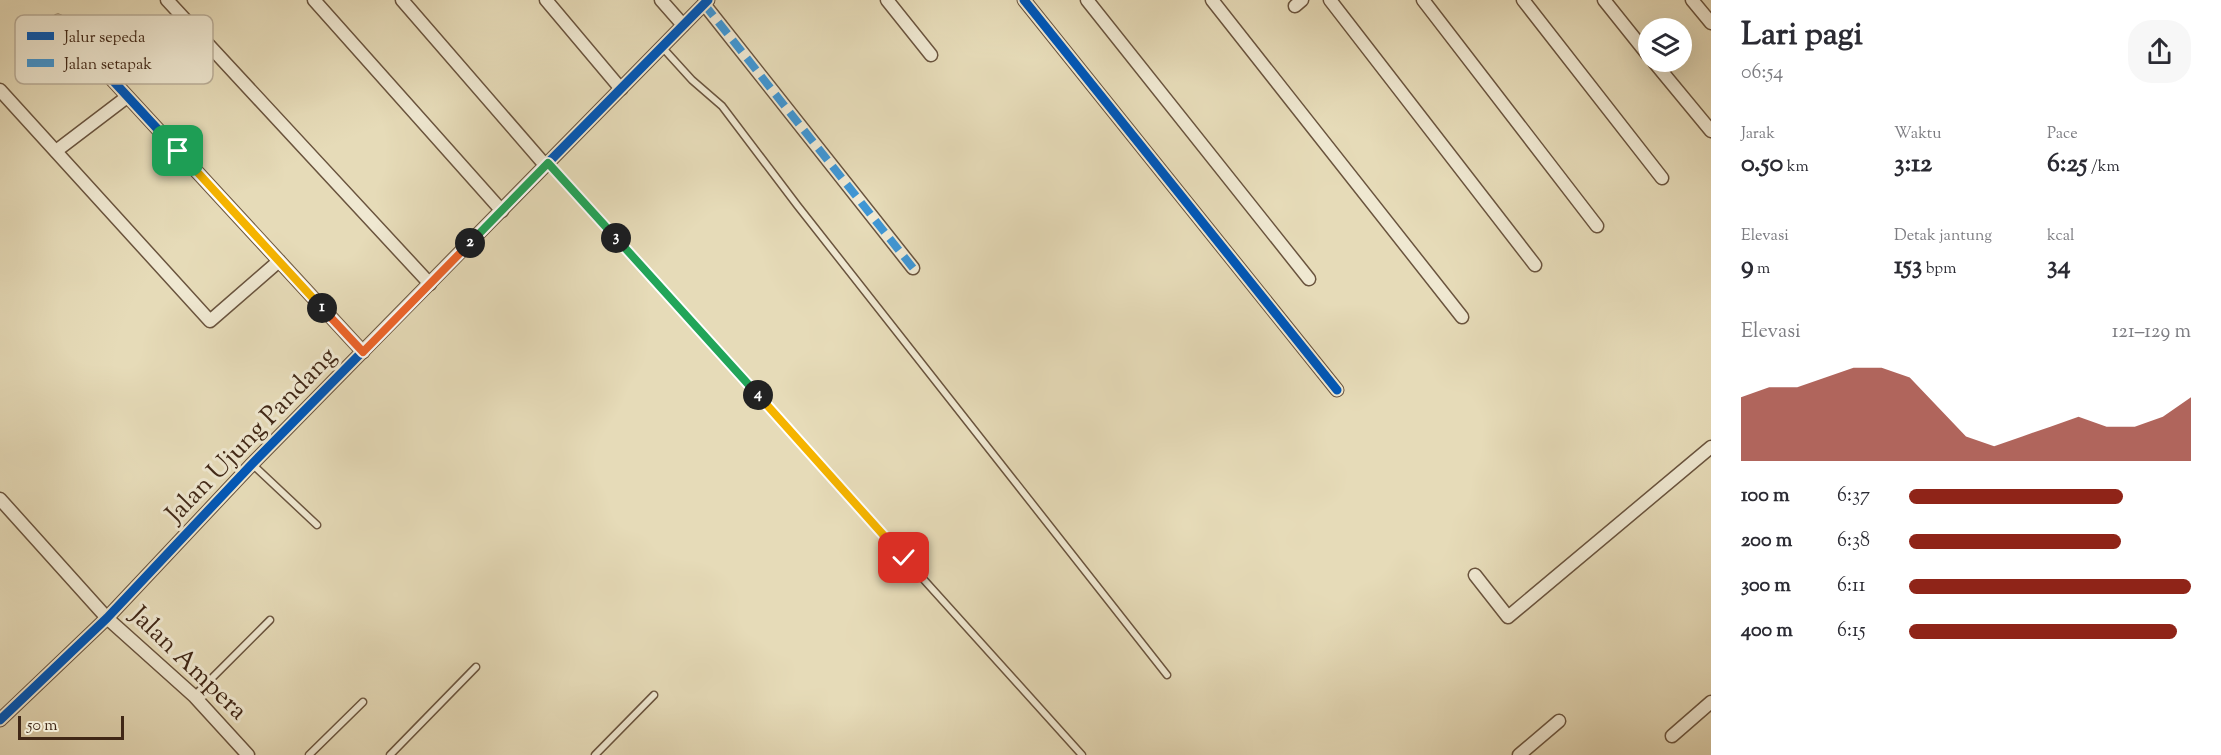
<!DOCTYPE html>
<html lang="id">
<head>
<meta charset="utf-8">
<style>
	body { margin:0; font-family:"Sorts Mill Goudy",serif; background:#f7f7f7; color:#2b2b33; height:100vh; display:flex; flex-direction:column; font-size:22px; white-space:nowrap }
	* { box-sizing:border-box; margin:0 }
	p { font-size:20px; color:#7c7c81 }
	.icon { flex:none; width:33px; height:33px; fill:none; stroke:currentColor; stroke-width:2; stroke-linecap:round; stroke-linejoin:round }
	.map { position:relative; flex:1; overflow:hidden }
	.panel { display:flex; flex-direction:column; background:#fff; width:510px }
	.panel>* { flex:none }
	.fabs { position:absolute; left:1638px; top:18px; display:grid; gap:12px }
	.fabs a { display:grid; place-items:center; width:54px; height:54px; border-radius:50%; background:#fff; box-shadow:0 6px 24px #0002; font-size:30px }
	.scale { position:absolute; left:18px; bottom:15px; width:106px; box-sizing:border-box; padding-left:6px; border:3px solid #402716; border-top:0; font-size:16px; line-height:21px; white-space:nowrap; color:#402716; -webkit-text-stroke:4px #efe8d1; paint-order:stroke }
	.pin { position:absolute; display:grid; place-items:center; width:51px; height:51px; color:#fff; margin:-26px; border-radius:12px; box-shadow:0 3px 9px #0006 }
	.km { position:absolute; width:30px; height:30px; margin:-15px; border-radius:50%; background:#222; color:#fff; font-size:16px; line-height:30px; text-align:center }
	.round { display:grid; place-items:center; flex:none; width:63px; height:63px; border-radius:24px; background:#f7f7f7 }
	.headline { display:flex; align-items:center; justify-content:space-between; height:102px; padding:0 30px }
	h1 { font-size:33px; font-weight:700; line-height:45px }
	.metrics { display:grid; grid-template-columns:repeat(3,1fr); gap:9px; height:102px; padding:6px 30px }
	.metrics div { display:grid; align-content:center }
	.metrics b { font-size:26px; font-weight:700 }
	.metrics small { font-size:16px; font-weight:400 }
	.metrics p { font-size:16px }
	.chart { height:168px; padding:12px 30px }
	.chart p { display:flex; justify-content:space-between }
	.chart svg { width:100%; height:108px; margin-top:6px; fill:#8f2418; opacity:.7 }
	ul { padding:0 30px; list-style:none; font-size:20px }
	li { display:grid; grid-template-columns:96px 72px 1fr; align-items:center; height:45px }
	li i { height:15px; border-radius:8px; background:#8f2418 }
	main { display:flex; flex:1; min-height:0 }
	.map>svg:first-child { display:block }
	.lines { fill:none; stroke-linecap:round; stroke-linejoin:round }
	.service-casing { stroke:#6a543e; stroke-width:9 }
	.minor-casing { stroke:#6a543e; stroke-width:15 }
	.service { stroke:#efe8d1; stroke-width:6 }
	.minor { stroke:#efe8d1; stroke-width:12 }
	.quiet { stroke:#3f96d4; stroke-width:8; stroke-dasharray:15 8; stroke-linecap:butt }
	.cycleway-casing { stroke:#efe8d1; stroke-width:13 }
	.cycleway { stroke:#0057b8; stroke-width:9 }
	.split-1-casing { stroke:#fff; stroke-width:12 }
	.split-2-casing { stroke:#fff; stroke-width:12 }
	.split-3-casing { stroke:#fff; stroke-width:12 }
	.split-4-casing { stroke:#fff; stroke-width:12 }
	.split-5-casing { stroke:#fff; stroke-width:12 }
	.split-1 { stroke:#f5b400; stroke-width:8 }
	.split-2 { stroke:#f0652b; stroke-width:8 }
	.split-3 { stroke:#22a559; stroke-width:8 }
	.split-4 { stroke:#22a559; stroke-width:8 }
	.split-5 { stroke:#f5b400; stroke-width:8 }
	.labels { text-anchor:middle; dominant-baseline:central; stroke-width:6; stroke-linejoin:round; paint-order:stroke }
	.street-label { font-size:26px; fill:#402716; stroke:#efe8d1 }
	.key { fill:#efe8d1; stroke:#baae99; stroke-width:1.5 }
	.key-label { font-size:16px; fill:#402716 }
</style>
</head>
<body>
<main>
<div class="map">
<svg width="1711" height="755" viewBox="0 0 1711 755">
	<rect width="100%" height="100%" fill="#e6dbb8"/>
	<filter id="stains"><feTurbulence type="fractalNoise" baseFrequency=".00333" numOctaves="4"/><feColorMatrix values="0 0 0 0 .2 0 0 0 0 .09 0 0 0 0 .02 0 0 0 .5 -.17"/></filter>
	<radialGradient id="worn" r=".72"><stop offset=".6" stop-color="#630" stop-opacity="0"/><stop offset="1" stop-color="#630" stop-opacity=".3"/></radialGradient>
	<g class="lines">
		<defs>
			<g id="service">
				<path d="M662,47L692,80L722,106L797,205L1167,675"/>
				<path d="M548,163L1082,755"/>
				<path d="M252,464L317,525"/>
				<path d="M194,696L270,620"/>
				<path d="M309,755L363,702"/>
				<path d="M390,755L476,667"/>
				<path d="M595,755L654,695"/>
			</g>
			<g id="minor">
				<path d="M167,0L430,284"/>
				<path d="M314,0L502,211"/>
				<path d="M402,0L545,165"/>
				<path d="M546,0L621,89"/>
				<path d="M661,0L683,25"/>
				<path d="M887,0L931,55"/>
				<path d="M1024,0L1337,390"/>
				<path d="M1087,0L1309,279"/>
				<path d="M1212,0L1462,317"/>
				<path d="M1330,0L1535,265"/>
				<path d="M1423,0L1597,226"/>
				<path d="M1523,0L1662,178"/>
				<path d="M1604,0L1648,55"/>
				<path d="M1692,0L1711,23"/>
				<path d="M704,4L913,268"/>
				<path d="M1295,6L1302,0"/>
				<path d="M58,21L363,352"/>
				<path d="M1654,62L1711,131"/>
				<path d="M0,90L210,321L279,261"/>
				<path d="M56,151L127,97"/>
				<path d="M0,499L107,618L194,696L248,755"/>
				<path d="M1475,575L1508,617L1711,447"/>
				<path d="M0,720L107,618L252,464L708,0"/>
				<path d="M1672,736L1711,702"/>
				<path d="M1519,755L1559,721"/>
			</g>
		</defs>
		<use href="#service" class="service-casing"/>
		<use href="#minor" class="minor-casing"/>
		<use href="#service" class="service"/>
		<use href="#minor" class="minor"/>
		<path class="quiet" d="M704,4L913,268"/>
		<defs>
			<g id="cycleway">
				<path d="M1024,0L1337,390"/>
				<path d="M58,21L363,352"/>
				<path d="M0,720L107,618L252,464L708,0"/>
			</g>
		</defs>
		<use href="#cycleway" class="cycleway-casing"/>
		<use href="#cycleway" class="cycleway"/>
	</g>
	<g class="lines">
		<defs>
			<path id="split-1" d="M178,151L322,308"/>
			<path id="split-2" d="M322,308L363,352L470,243"/>
			<path id="split-3" d="M470,243L548,163L616,238"/>
			<path id="split-4" d="M616,238L758,395"/>
			<path id="split-5" d="M758,395L904,558"/>
		</defs>
		<use href="#split-1" class="split-1-casing"/>
		<use href="#split-2" class="split-2-casing"/>
		<use href="#split-3" class="split-3-casing"/>
		<use href="#split-4" class="split-4-casing"/>
		<use href="#split-5" class="split-5-casing"/>
		<use href="#split-1" class="split-1"/>
		<use href="#split-2" class="split-2"/>
		<use href="#split-3" class="split-3"/>
		<use href="#split-4" class="split-4"/>
		<use href="#split-5" class="split-5"/>
	</g>
	<g class="labels">
		<g class="street-label">
			<text transform="translate(252 436) rotate(-46)">Jalan Ujung Pandang</text>
			<text transform="translate(188 664) rotate(44)">Jalan Ampera</text>
		</g>
	</g>
	<rect x="15" y="15" width="198" height="69" rx="9" class="key"/>
	<rect x="27" y="32" width="27" height="8" fill="#0057b8"/>
	<rect x="27" y="59" width="27" height="8" fill="#3f96d4"/>
	<g class="key-label">
		<text x="64" y="42">Jalur sepeda</text>
		<text x="64" y="69">Jalan setapak</text>
	</g>
	<rect width="100%" height="100%" filter="url(#stains)"/>
	<rect width="100%" height="100%" fill="url(#worn)"/>
</svg>
<div class="fabs">
<a><svg class="icon" aria-label="layers" viewBox="0 0 24 24"><path d="M12 4l9 5-9 5-9-5zM3 14l9 5 9-5"/></svg></a>
</div>
<div class="scale">50 m</div>
<div class="pin" style="left:178px;top:151px;background:#1e9e55"><svg class="icon" aria-label="arrive" viewBox="0 0 24 24"><path d="M6 21V4h12l-3 4 3 4H6"/></svg></div>
<div class="pin" style="left:904px;top:558px;background:#d93025"><svg class="icon" aria-label="check" viewBox="0 0 24 24"><path d="M5 12l5 5 9-10"/></svg></div>
<b class="km" style="left:322px;top:308px">1</b>
<b class="km" style="left:470px;top:243px">2</b>
<b class="km" style="left:616px;top:238px">3</b>
<b class="km" style="left:758px;top:395px">4</b>
</div>
<section class="panel">
<div class="headline"><div><h1>Lari pagi</h1><p>06:54</p></div><a class="round"><svg class="icon" aria-label="share" viewBox="0 0 24 24"><path d="M12 15V3M7 8l5-5 5 5M5 13v7h14v-7"/></svg></a></div>
<div class="metrics">
<div><p>Jarak</p><b>0.50<small> km</small></b></div>
<div><p>Waktu</p><b>3:12</b></div>
<div><p>Pace</p><b>6:25<small> /km</small></b></div>
</div>
<div class="metrics">
<div><p>Elevasi</p><b>9<small> m</small></b></div>
<div><p>Detak jantung</p><b>153<small> bpm</small></b></div>
<div><p>kcal</p><b>34</b></div>
</div>
<div class="chart"><p><span>Elevasi</span>121–129 m</p>
<svg viewBox="0 0 160 44" preserveAspectRatio="none"><path d="M0 44V18L10 14L20 14L30 10L40 6L50 6L60 10L70 22L80 34L90 38L100 34L110 30L120 26L130 30L140 30L150 26L160 18V44z"/></svg>
</div>
<ul>
<li><b>100 m</b>6:37<i style="width:76%"></i></li>
<li><b>200 m</b>6:38<i style="width:75%"></i></li>
<li><b>300 m</b>6:11<i style="width:100%"></i></li>
<li><b>400 m</b>6:15<i style="width:95%"></i></li>
</ul>
</section>
</main>
</body>
</html>
